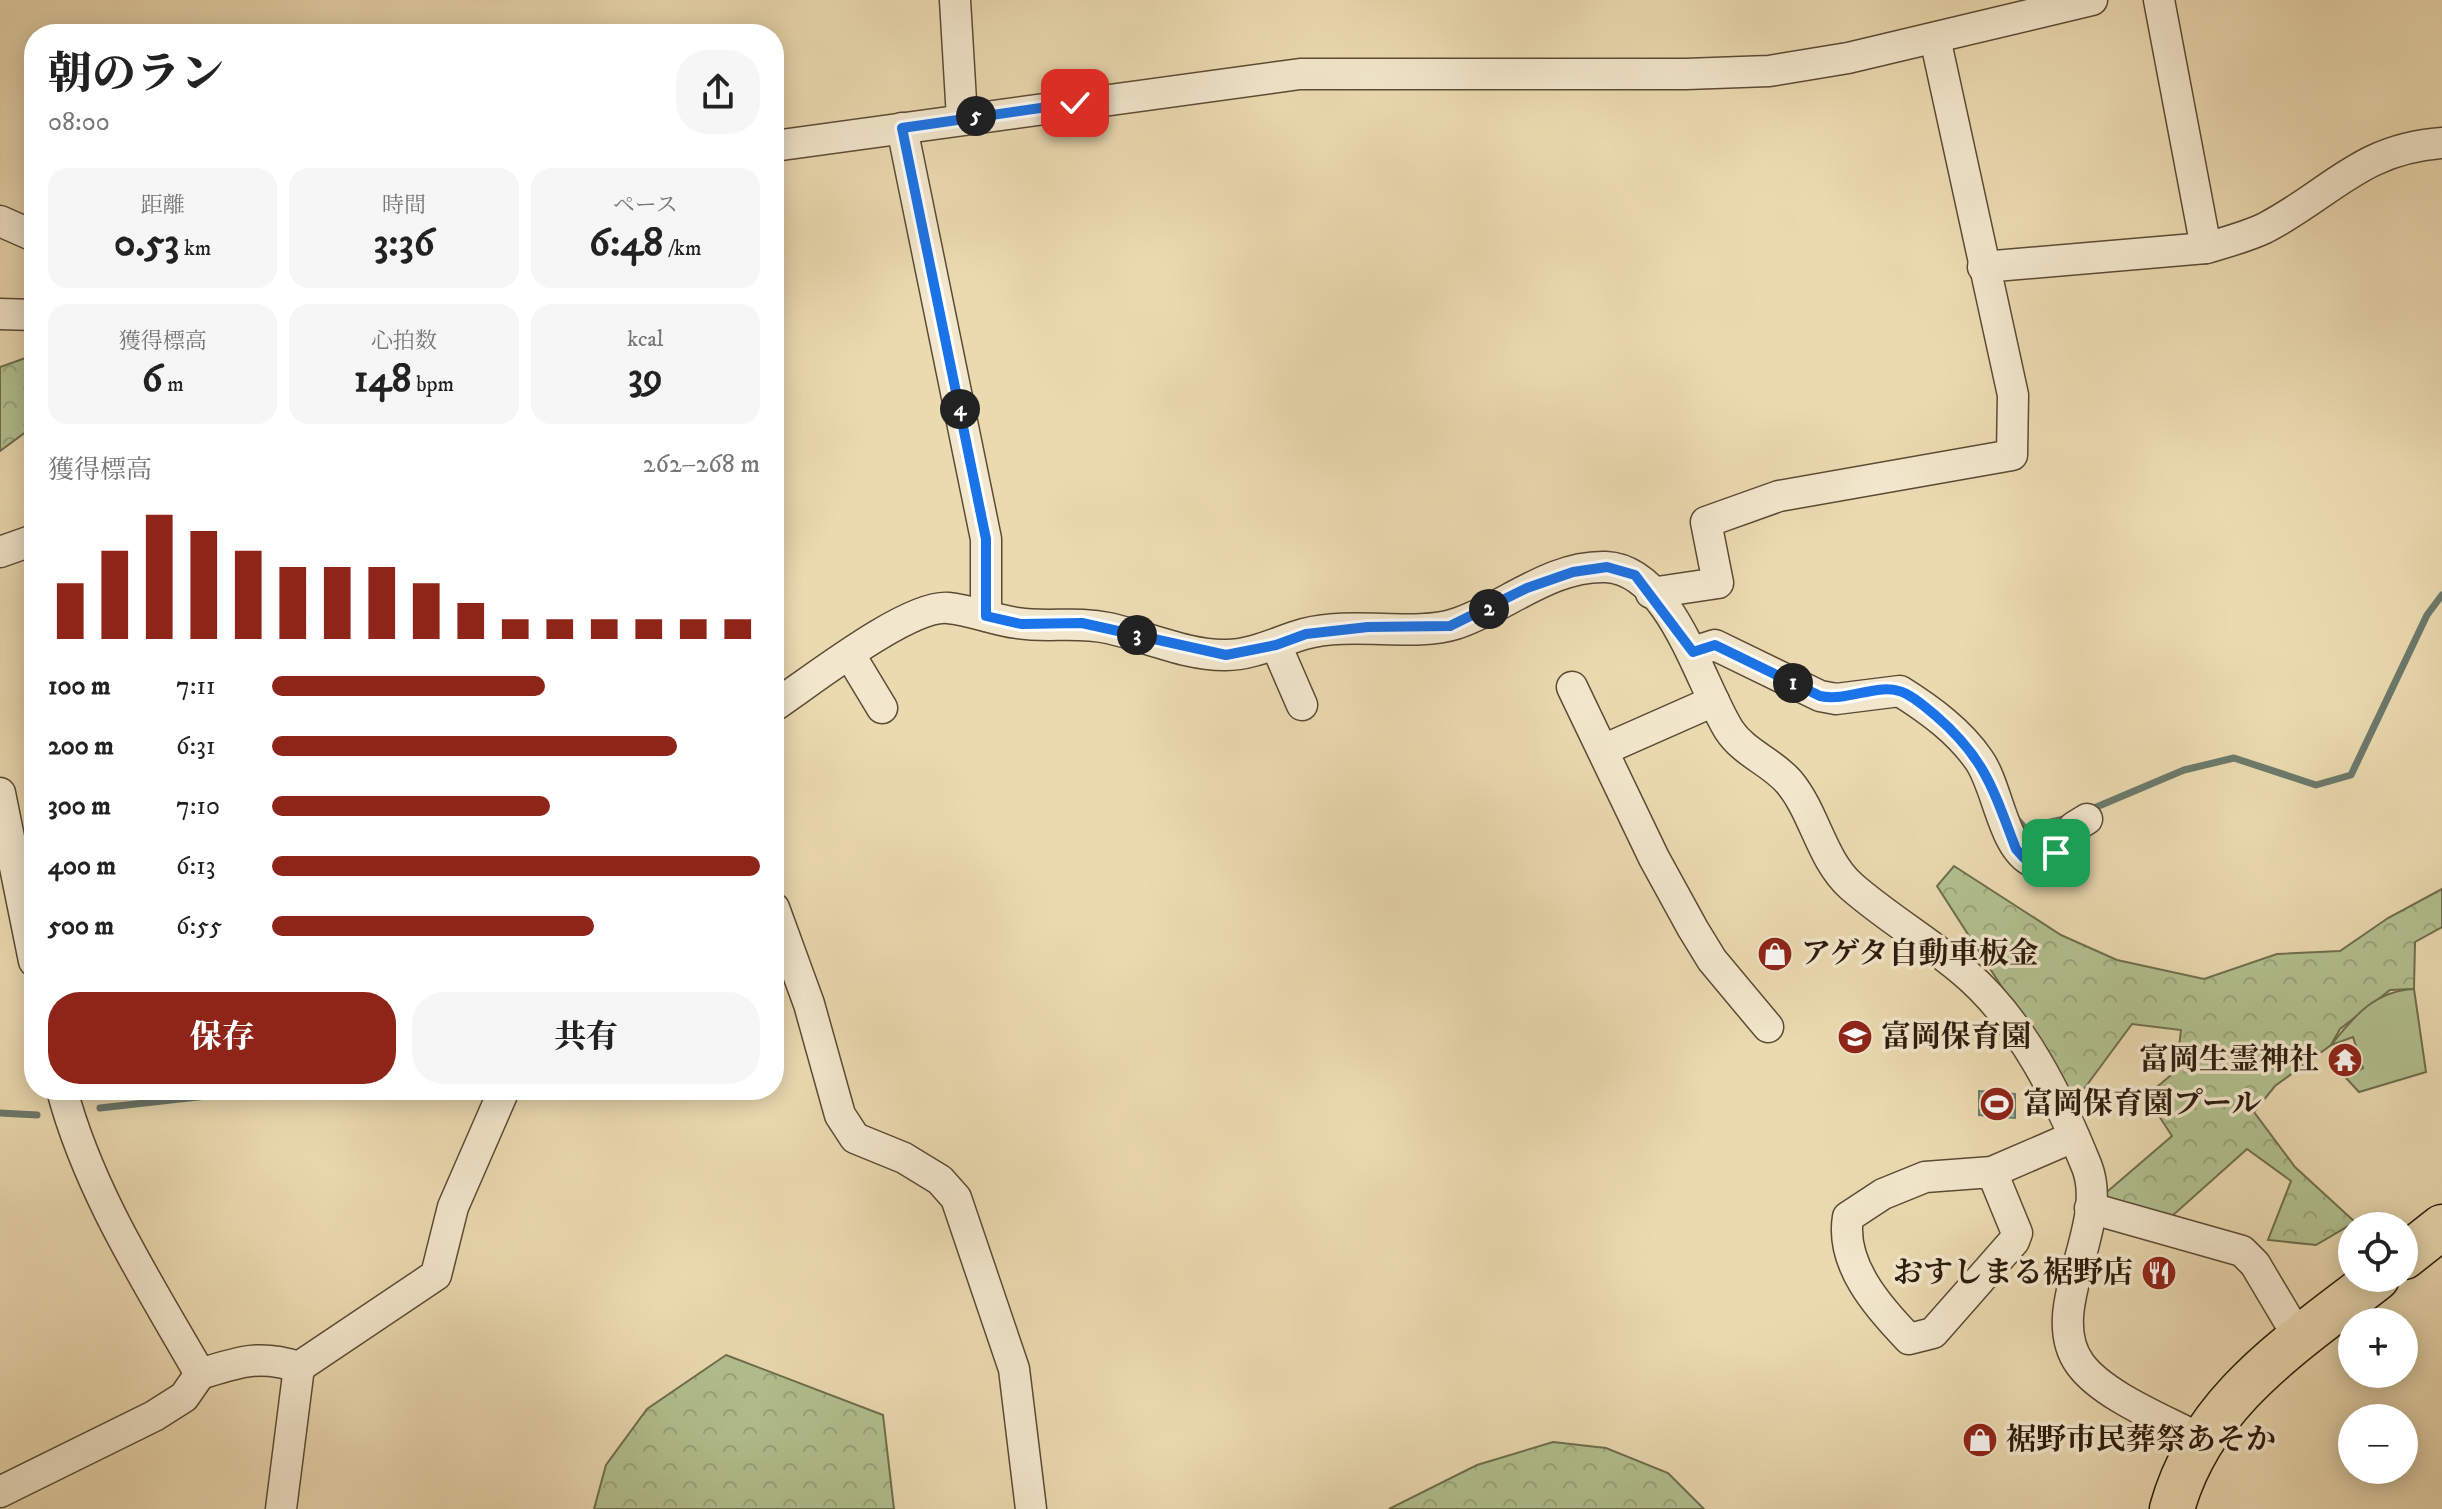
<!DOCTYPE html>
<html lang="ja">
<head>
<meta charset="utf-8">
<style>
	body { margin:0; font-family:"IM FELL DW Pica","Noto Serif JP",serif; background:#f6f6f6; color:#222; height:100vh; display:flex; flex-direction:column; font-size:30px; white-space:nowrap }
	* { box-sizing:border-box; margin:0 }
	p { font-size:26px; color:#767676 }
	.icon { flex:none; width:44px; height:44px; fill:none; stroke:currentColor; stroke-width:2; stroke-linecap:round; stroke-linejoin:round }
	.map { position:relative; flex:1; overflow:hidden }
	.details { position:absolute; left:24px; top:24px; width:760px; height:1076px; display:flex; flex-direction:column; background:#fff; border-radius:32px; box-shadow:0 4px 20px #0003 }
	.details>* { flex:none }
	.buttons { position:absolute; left:2338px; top:1212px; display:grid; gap:16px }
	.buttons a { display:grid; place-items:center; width:80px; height:80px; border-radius:50%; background:#fff; box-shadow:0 4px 20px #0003; font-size:40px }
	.pin { position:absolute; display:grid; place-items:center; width:68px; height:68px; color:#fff; margin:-34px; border-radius:16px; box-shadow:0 4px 12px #0006 }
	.km { position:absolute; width:40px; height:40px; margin:-20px; border-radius:50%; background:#222; color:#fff; font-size:22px; line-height:40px; text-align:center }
	.round { display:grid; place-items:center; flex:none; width:84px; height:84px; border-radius:32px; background:#f6f6f6 }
	.overview { display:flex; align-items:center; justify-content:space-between; height:136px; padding:0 24px }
	h1 { font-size:44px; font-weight:800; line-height:60px }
	.stats { display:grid; grid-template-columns:repeat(3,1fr); gap:12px; height:136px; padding:8px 24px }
	.stats div { display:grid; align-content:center; border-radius:20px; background:#f6f6f6; text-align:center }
	.stats b { font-size:40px; font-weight:800 }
	.stats small { font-size:22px; font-weight:400 }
	.stats p { font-size:22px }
	.chart { height:224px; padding:16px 24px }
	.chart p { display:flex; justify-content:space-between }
	.chart svg { width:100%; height:144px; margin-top:8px; stroke:#8f2418; stroke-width:6 }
	.primary-button { display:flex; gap:16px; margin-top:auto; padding:16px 24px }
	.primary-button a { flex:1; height:92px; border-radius:32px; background:#8f2418; color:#fff; font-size:32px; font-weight:800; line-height:92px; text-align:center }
	.primary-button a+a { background:#f6f6f6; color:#222 }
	ul { padding:0 24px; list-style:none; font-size:26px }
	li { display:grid; grid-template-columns:128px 96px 1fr; align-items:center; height:60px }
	li i { height:20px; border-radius:10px; background:#8f2418 }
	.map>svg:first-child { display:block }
	.forest { fill:url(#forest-crowns); stroke:#6e6e4d; stroke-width:2 }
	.green { fill:#b2c18f; stroke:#6e6e4d; stroke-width:2 }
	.water { fill:url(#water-ripples); stroke:#6c7a6c; stroke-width:2 }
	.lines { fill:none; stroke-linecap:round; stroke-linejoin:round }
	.stream { stroke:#6c7a6c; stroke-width:7 }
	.street-casing { stroke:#5b4b34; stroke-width:33 }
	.primary-casing { stroke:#2b1b0b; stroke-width:47 }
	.street { stroke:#f2e7cc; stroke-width:30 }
	.primary { stroke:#ebdab0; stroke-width:44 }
	.route-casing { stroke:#fff; stroke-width:16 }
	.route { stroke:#1a73e8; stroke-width:10 }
	.labels { text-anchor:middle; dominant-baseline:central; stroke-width:7; stroke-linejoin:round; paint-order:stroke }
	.poi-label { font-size:30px; font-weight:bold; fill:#2b1b0b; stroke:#f2e7cc; text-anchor:start }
</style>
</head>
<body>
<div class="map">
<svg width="2442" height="1509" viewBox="0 0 2442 1509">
	<defs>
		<pattern id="forest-crowns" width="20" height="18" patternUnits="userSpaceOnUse" patternTransform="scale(2)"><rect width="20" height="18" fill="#b2c18f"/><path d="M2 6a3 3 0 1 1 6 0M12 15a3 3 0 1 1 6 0" fill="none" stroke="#99a57a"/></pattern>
		<pattern id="water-ripples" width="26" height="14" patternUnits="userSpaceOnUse" patternTransform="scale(2)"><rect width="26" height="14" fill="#98baad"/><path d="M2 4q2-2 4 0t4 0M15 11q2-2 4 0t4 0" fill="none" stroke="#839f94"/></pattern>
	</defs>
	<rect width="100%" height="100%" fill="#ebdab0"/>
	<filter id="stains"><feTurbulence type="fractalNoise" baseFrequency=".0025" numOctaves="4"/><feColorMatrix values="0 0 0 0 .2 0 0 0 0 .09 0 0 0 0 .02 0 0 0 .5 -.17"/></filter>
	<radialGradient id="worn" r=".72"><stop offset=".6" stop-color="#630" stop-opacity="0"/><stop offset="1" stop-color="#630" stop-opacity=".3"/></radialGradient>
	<g class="forest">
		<path d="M34,355V426L0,451V367Z"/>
		<path d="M1954,866L2061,935L2117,960L2204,979L2277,954L2340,951L2388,918L2442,889V927L2415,942L2414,989L2390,990L2340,1029L2331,1045L2275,1086L2254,1112L2295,1167L2355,1222L2316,1245L2268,1240L2291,1181L2247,1149L2171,1217L2101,1197L2172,1136L2146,1096L2176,1071L2181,1030L2132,1024L2075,1101L1937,886Z"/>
		<path d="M726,1355L883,1415L894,1509H594L606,1465L647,1409Z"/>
		<path d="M1553,1442L1606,1448L1668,1473L1704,1509H1389L1477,1465Z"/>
	</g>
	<path class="green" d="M2414,989L2426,1072L2359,1092L2346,1078L2363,1068L2353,1037L2331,1045C2355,1015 2375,991 2414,989Z"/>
	<path class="water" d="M1979,1091L2015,1094V1118L1979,1115Z"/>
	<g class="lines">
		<g class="stream">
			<path d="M2087,811L2184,770L2234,758L2316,785L2351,775L2427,615L2442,595"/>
			<path d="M2015,817L2025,828L2068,818"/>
			<path d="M100,1108L260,1090"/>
			<path d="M0,1113L37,1115"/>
		</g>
		<defs>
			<g id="street">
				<path d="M955,0L962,118"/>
				<path d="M2159,0L2206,248"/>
				<path d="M902,128L986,539V616"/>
				<path d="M774,146L1300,74H1686L1769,71L1848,58L2092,0"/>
				<path d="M0,221L34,236"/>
				<path d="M1983,267L2206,248C2227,242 2246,237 2265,228C2332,193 2360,149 2442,143"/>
				<path d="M0,314L34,315"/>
				<path d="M0,552L34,540"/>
				<path d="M1651,593L1718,583L1706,522L1779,496L2012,455L2013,395L1935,38"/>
				<path d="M1276,645L1302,705"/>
				<path d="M1693,652L1715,645L1820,696L1836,699L1900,691C1930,710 1959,731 1979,760C1998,787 2003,849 2033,862L2051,858L2074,827L2087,819"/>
				<path d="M850,655L882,708"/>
				<path d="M1572,687L1654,858L1693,929L1712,960L1768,1027"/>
				<path d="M774,706C810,682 909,604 948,608C971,610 994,620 1017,623C1047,628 1077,621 1108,628C1145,636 1188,656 1226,655C1253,655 1279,641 1304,634C1351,621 1415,637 1455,624C1505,608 1550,565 1606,567C1671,570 1700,684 1729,730C1744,753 1772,762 1789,782C1815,813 1821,859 1851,886C1886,917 1928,941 1964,972C2022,1021 2059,1097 2087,1167C2110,1227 2041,1310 2080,1364C2103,1396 2165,1420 2200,1439"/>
				<path d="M1603,750L1714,701"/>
				<path d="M0,793L34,961"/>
				<path d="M774,908L809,1004L840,1115L855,1138L904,1158L940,1180L956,1198L1014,1369L1031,1509"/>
				<path d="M62,1090C89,1192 148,1283 200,1374C239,1362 259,1354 299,1367L436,1275L453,1207L504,1090"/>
				<path d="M1992,1172L2017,1233L2014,1241L1933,1333L1909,1339C1878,1307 1840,1264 1848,1217L1883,1194L1925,1177L1992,1172L2073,1137"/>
				<path d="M2090,1208L2242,1251L2255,1264L2299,1338"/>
				<path d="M0,1492L154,1416L184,1397L200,1374"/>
				<path d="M281,1509L299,1367"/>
			</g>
			<g id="primary">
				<path d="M2404,1257L2442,1227"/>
				<path d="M2172,1509C2202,1400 2293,1344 2377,1278"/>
			</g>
		</defs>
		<use href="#street" class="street-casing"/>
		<use href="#primary" class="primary-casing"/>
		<use href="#street" class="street"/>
		<use href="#primary" class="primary"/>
	</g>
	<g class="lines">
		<defs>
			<path id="route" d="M1075,103L902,128L986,539V616L1021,624L1082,623L1226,655L1276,645L1306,634L1368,627L1450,626L1527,588L1573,572L1607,567L1635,575L1693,652L1715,645L1820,696C1847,702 1874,684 1899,691C1911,694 1925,707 1935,715C1985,758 1993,789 2016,849L2024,858L2041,862L2056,853"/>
		</defs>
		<use href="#route" class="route-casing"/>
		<use href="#route" class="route"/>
	</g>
	<defs>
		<symbol id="shop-disc" viewBox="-11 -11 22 22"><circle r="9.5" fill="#8f2418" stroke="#f2e7cc"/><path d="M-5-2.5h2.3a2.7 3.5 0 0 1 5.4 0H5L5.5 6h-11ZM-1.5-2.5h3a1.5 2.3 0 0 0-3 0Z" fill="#fff"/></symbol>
		<symbol id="school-disc" viewBox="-11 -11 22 22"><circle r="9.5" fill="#8f2418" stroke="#f2e7cc"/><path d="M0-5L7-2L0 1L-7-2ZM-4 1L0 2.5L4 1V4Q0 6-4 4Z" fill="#fff"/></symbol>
		<symbol id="temple-disc" viewBox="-11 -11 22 22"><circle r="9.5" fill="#8f2418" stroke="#f2e7cc"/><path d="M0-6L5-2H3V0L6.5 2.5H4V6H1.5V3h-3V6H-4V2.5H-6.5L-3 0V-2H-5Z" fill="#fff"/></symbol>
		<symbol id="stadium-disc" viewBox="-11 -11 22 22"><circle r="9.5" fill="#8f2418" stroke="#f2e7cc"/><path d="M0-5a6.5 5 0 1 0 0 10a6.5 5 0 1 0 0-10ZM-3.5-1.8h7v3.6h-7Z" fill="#fff"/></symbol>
		<symbol id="restaurant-disc" viewBox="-11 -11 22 22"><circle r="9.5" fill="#8f2418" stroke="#f2e7cc"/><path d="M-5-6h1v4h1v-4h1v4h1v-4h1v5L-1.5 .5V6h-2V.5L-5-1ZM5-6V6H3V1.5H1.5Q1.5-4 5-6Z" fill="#fff"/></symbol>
	</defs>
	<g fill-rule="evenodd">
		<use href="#shop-disc" x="1755" y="934" width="40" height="40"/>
		<use href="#school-disc" x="1835" y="1017" width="40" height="40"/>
		<use href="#temple-disc" x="2325" y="1040" width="40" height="40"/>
		<use href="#stadium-disc" x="1977" y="1084" width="40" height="40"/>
		<use href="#restaurant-disc" x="2139" y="1253" width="40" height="40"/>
		<use href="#shop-disc" x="1960" y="1420" width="40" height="40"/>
	</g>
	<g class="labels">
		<g class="poi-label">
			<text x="1801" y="954">アゲタ自動車板金</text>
			<text x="1881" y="1037">富岡保育園</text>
			<text x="2319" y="1060" text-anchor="end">富岡生霊神社</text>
			<text x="2023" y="1104">富岡保育園プール</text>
			<text x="2133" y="1273" text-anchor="end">おすしまる裾野店</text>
			<text x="2006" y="1440">裾野市民葬祭あそか</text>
		</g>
	</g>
	<rect width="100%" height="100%" filter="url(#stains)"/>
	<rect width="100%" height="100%" fill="url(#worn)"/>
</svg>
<div class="buttons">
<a><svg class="icon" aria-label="locate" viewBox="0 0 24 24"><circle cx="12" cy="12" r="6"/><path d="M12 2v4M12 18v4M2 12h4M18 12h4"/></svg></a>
<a>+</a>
<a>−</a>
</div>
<div class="pin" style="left:2056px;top:853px;background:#1e9e55"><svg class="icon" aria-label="arrive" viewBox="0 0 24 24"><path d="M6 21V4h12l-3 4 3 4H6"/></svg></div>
<div class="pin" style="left:1075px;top:103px;background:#d93025"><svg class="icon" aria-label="check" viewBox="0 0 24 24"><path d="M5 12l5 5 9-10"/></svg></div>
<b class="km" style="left:1793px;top:683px">1</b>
<b class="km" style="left:1489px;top:609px">2</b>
<b class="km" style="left:1137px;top:635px">3</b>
<b class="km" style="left:960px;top:409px">4</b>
<b class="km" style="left:976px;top:116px">5</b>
<section class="details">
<div class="overview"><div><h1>朝のラン</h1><p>08:00</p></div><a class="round"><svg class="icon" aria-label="share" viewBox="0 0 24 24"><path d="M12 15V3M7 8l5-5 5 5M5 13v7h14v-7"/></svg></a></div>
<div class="stats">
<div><p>距離</p><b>0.53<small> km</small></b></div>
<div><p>時間</p><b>3:36</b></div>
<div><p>ペース</p><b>6:48<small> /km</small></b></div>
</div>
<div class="stats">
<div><p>獲得標高</p><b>6<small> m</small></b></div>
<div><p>心拍数</p><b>148<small> bpm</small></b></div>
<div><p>kcal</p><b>39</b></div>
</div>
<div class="chart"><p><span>獲得標高</span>262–268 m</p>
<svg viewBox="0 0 160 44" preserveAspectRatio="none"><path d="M5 44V27M15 44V17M25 44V6M35 44V11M45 44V17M55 44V22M65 44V22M75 44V22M85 44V27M95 44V33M105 44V38M115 44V38M125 44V38M135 44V38M145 44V38M155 44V38"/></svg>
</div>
<ul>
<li><b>100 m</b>7:11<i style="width:56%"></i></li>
<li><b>200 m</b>6:31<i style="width:83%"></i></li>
<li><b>300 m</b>7:10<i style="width:57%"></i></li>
<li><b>400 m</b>6:13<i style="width:100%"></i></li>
<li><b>500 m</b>6:55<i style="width:66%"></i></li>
</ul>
<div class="primary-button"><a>保存</a><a>共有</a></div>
</section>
</div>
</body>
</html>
